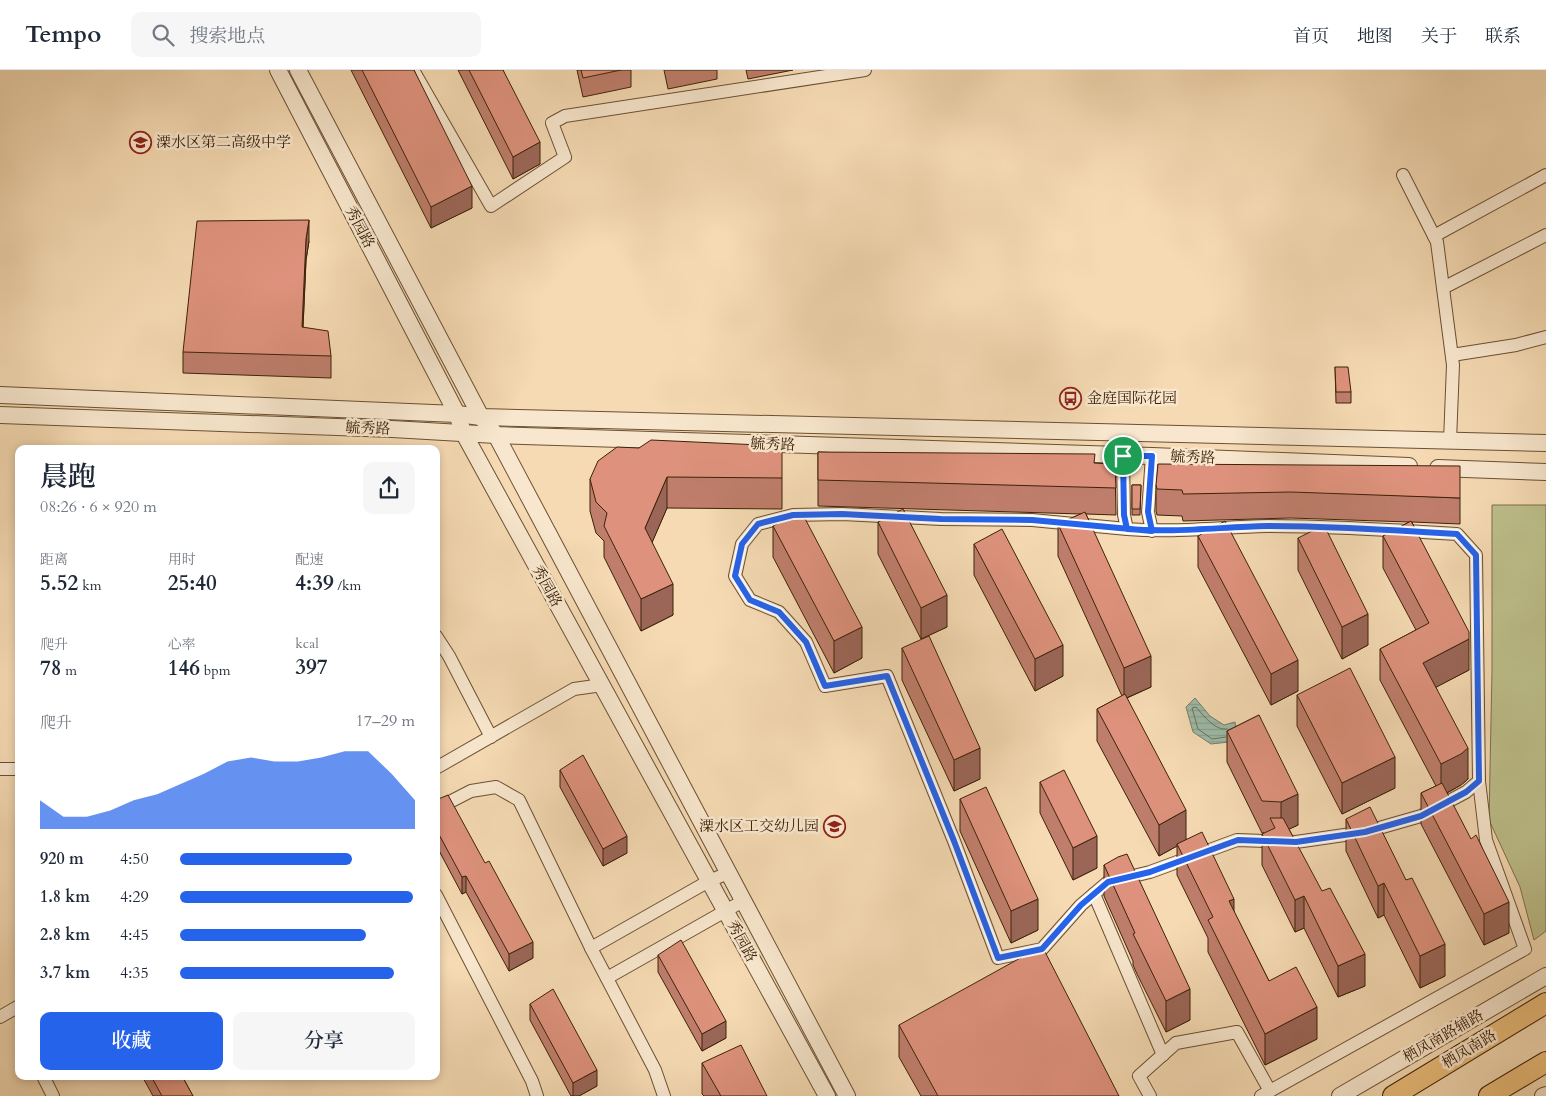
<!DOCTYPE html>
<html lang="zh">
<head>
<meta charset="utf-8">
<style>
	body { margin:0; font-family:Cardo,"Noto Serif SC",serif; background:#f6f6f7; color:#1f2937; height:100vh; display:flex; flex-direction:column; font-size:19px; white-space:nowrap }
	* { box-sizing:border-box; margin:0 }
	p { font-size:16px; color:#747a83 }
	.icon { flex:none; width:28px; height:28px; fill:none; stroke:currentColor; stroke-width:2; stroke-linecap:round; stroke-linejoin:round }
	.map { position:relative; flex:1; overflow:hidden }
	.details { position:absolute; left:15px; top:375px; width:425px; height:635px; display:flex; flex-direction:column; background:#fff; border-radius:10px; box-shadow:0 2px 8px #0003 }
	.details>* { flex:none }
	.pin { position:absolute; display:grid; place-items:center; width:42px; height:42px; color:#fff; margin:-21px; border:2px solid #fff; border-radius:50%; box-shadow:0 1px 5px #0007 }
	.round { display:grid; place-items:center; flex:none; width:52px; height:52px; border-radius:10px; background:#f6f6f7 }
	.head { display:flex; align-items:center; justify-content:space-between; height:85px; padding:0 25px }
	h1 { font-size:28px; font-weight:600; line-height:38px }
	.metrics { display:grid; grid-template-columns:repeat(3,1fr); gap:8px; height:85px; padding:5px 25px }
	.metrics div { display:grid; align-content:center }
	.metrics b { font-size:21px; font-weight:600 }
	.metrics small { font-size:14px; font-weight:400 }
	.metrics p { font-size:14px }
	.chart { height:140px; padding:10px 25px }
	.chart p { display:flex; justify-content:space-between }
	.chart svg { width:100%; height:90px; margin-top:5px; fill:#2563eb; opacity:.7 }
	.cta { display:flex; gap:10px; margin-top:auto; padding:10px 25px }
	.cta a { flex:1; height:58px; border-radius:10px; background:#2563eb; color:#fff; font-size:20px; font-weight:600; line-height:58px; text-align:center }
	.cta a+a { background:#f6f6f7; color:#1f2937 }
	ul { padding:0 25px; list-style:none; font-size:16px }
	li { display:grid; grid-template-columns:80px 60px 1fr; align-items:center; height:38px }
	li i { height:12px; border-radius:6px; background:#2563eb }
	header { display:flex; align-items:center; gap:30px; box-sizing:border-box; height:70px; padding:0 25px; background:#fff; border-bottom:1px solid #e0e1e3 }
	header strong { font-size:24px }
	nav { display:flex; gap:28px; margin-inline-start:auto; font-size:18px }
	.search { width:350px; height:45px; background:#f6f6f7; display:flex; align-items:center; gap:12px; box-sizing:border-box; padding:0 18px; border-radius:10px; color:#747a83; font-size:19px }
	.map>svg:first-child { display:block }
	.park { fill:#bdbf8b; stroke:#7d704a }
	.water { fill:url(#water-rules); stroke:#777e69 }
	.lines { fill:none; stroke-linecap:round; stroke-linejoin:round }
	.shore { stroke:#6d6e58; stroke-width:1 }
	.minor-casing { stroke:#6b5033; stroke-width:14 }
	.tertiary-casing { stroke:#6b5033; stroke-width:18 }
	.primary-casing { stroke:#3d2208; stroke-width:22 }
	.minor { stroke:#f8e7ce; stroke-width:12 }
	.tertiary { stroke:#f8e7ce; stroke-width:16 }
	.primary { stroke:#eabd7a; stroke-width:20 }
	.wall { fill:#bf7e6c; stroke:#3d2208 }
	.shaded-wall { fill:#9b6658; stroke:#3d2208 }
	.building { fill:#de927d; stroke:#3d2208 }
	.route-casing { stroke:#fff; stroke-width:10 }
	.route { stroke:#2563eb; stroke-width:6 }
	.labels { text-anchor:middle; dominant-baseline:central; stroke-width:5; stroke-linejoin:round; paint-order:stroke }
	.poi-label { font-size:15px; fill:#3d2208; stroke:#f8e7ce; text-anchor:start }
	.street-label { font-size:15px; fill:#3d2208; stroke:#f8e7ce }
</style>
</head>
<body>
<header>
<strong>Tempo</strong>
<div class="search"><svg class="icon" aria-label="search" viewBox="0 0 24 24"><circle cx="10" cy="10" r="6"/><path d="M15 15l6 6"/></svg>搜索地点</div>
<nav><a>首页</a><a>地图</a><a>关于</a><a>联系</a></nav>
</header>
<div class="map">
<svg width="1546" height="1026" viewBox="0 0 1546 1026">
	<defs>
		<pattern id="water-rules" width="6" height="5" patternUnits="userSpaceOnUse" patternTransform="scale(1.25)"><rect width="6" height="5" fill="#9dbba9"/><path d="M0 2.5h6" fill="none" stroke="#88a090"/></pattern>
	</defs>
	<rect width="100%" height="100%" fill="#f5dab3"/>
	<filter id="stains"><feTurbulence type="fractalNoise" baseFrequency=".004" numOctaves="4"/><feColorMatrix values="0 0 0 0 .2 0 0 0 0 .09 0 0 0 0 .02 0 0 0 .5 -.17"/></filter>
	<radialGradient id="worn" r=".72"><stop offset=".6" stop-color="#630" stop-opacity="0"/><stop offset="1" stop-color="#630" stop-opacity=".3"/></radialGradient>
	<path class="park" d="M1492,435H1546V861L1534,870L1520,817L1489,750L1492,601Z"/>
	<path class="water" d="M1195,628L1210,646L1224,655L1235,652L1238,671L1211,674L1193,662L1186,637Z"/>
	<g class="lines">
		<path class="shore" d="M1226,667L1212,669L1198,659L1192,638L1196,637C1203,645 1215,661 1227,659"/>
		<defs>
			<g id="minor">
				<path d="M413,0L491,136L565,87L552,53L565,46L865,0"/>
				<path d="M1403,105L1437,172L1453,295L1450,371"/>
				<path d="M1434,166L1546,105"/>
				<path d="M1443,218L1546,165"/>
				<path d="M1452,285L1516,275L1546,267"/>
				<path d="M1123,386L1124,445L1127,459L1032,450L941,449L842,444L793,445L758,454L742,474L735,506L750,530L779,542L806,572L825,616L887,606L954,771L998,888L1042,879L1081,835L1108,812L1150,802L1237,770L1296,772L1365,762L1421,746L1466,722L1479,711L1476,485L1457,464C1394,460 1331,456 1267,456C1220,457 1174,463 1127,459"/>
				<path d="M1152,386L1148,442L1152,461"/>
				<path d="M436,566L449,586L491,667"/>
				<path d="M436,698L574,619L602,615"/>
				<path d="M0,699H19"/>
				<path d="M436,739L471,721L496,717L519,730L591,878L655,1000L664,1026"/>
				<path d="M1094,824L1163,985"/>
				<path d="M436,825L532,1011L537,1026"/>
				<path d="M591,878L709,811L728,803"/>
				<path d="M607,908L743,831"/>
				<path d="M0,947L19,936"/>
				<path d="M43,1006L53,1026"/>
				<path d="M1150,1026L1139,1006L1176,973L1237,962L1270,1021"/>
				<path d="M1261,1026L1525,879L1486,770L1479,711"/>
			</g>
			<g id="tertiary">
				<path d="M278,0L457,344L463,362L827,1026"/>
				<path d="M298,0L481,347L496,365L847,1026"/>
				<path d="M0,325L457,344L481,347L1546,373"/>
				<path d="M0,345L392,359L496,365L1152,386L1409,396"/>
				<path d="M1438,398L1546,402"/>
				<path d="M1340,1026L1546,906"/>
				<path d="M1543,1026L1546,1025"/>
			</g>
			<g id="primary">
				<path d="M1393,1026L1546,933"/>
				<path d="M1489,1026L1546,992"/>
			</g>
		</defs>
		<use href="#minor" class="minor-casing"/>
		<use href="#tertiary" class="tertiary-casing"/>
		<use href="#primary" class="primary-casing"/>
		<use href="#minor" class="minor"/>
		<use href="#tertiary" class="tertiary"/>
		<use href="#primary" class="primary"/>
	</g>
	<g class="wall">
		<path d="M351,0H414L472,138L431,158Z"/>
		<path d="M458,0H503L540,94L513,109Z"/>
		<path d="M577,0H631V17L583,27Z"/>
		<path d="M664,0H717V9L668,19Z"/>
		<path d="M746,0H793L748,9Z"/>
		<path d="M309,171L306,190L303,257L331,286V308L183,303V282Z"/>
		<path d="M1335,297L1351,322V333H1336Z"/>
		<path d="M639,378L782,408V439L667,438L652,472L673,545L641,561L604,487V471L596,463L590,441V409Z"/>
		<path d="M818,382L1115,394L1116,445L1086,444L1151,617L1127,628L1186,769L1234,842L1269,911L1317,969L1265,995L1208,882V868L1177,805V776L1159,786L1097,671V639L1122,626L1058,486V454L1081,444L818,436Z"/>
		<path d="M1132,415H1141L1140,445H1132Z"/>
		<path d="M1156,415L1460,428V454L1412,452L1469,600L1436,617L1468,709L1461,715L1447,723L1509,863L1484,875L1421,754V723L1436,716L1380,610V579L1416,560L1383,498V466L1409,452L1291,448L1183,451L1182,446L1157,445L1156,441Z"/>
		<path d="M878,452L947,557L921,569L878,484Z"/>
		<path d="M773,456L862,588L834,603L773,487Z"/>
		<path d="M1198,466L1298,621L1271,635L1198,497Z"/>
		<path d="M1298,468L1368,575L1342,589L1298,500Z"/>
		<path d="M974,474L1063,606L1035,621L974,505Z"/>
		<path d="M902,578L980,709L954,721L902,610Z"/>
		<path d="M1297,625L1395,718L1342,744L1297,656Z"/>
		<path d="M1259,645L1298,755L1289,759L1365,916L1338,927L1304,858L1295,862L1262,795V764L1264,763H1262L1227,692V661Z"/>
		<path d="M560,700L627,783L603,796L560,717Z"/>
		<path d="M1040,712L1097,798L1073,810L1040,743Z"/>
		<path d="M960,729L1038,860L1011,873L960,761Z"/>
		<path d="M436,730L533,888L509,901L466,822L462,824L436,775Z"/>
		<path d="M1346,749L1406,810L1445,906L1420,918L1384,845L1378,848L1346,781Z"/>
		<path d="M1104,795L1190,950L1166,962L1137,904L1133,895V891L1104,826Z"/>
		<path d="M658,885L726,968L702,981L658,902Z"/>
		<path d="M530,934L597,1016L579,1026H571L530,950Z"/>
		<path d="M899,955L1119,1026H921L899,987Z"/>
		<path d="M702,993L767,1026H704L702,1024Z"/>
		<path d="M142,1006H182L193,1026H153Z"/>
	</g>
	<g class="shaded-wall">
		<path d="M540,72V94L513,109V87Z"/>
		<path d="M472,116V138L431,158V137Z"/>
		<path d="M309,150V171L306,190L302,279V257L306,169Z"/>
		<path d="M667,407V438L645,489V458Z"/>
		<path d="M673,514V545L641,561V529Z"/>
		<path d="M947,525V557L921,569V538Z"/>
		<path d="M1368,544V575L1342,589V557Z"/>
		<path d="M862,557V588L834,603V571Z"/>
		<path d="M1469,569V600L1423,624V593Z"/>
		<path d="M1063,575V606L1035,621V589Z"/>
		<path d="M1151,586V617L1124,629V598Z"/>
		<path d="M1298,590V621L1271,635V604Z"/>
		<path d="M980,678V709L954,721V690Z"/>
		<path d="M1468,678V709L1461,715L1441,726V694Z"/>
		<path d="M1395,687V718L1342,744V713Z"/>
		<path d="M1298,724V755L1281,763V732Z"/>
		<path d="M1186,740V772L1177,774V776L1159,786V755Z"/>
		<path d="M627,766V783L603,796V779Z"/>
		<path d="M1097,766V798L1073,810V778Z"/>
		<path d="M466,806V822L462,824V807Z"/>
		<path d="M1384,813V845L1378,848V816Z"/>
		<path d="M1304,826V858L1295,862V830Z"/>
		<path d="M1038,829V860L1011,873V841Z"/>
		<path d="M1234,829V860L1229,831Z"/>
		<path d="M1509,832V863L1484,875V844Z"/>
		<path d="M533,872V888L509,901V884Z"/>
		<path d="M1445,874V906L1420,918V886Z"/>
		<path d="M1365,884V916L1338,927V896Z"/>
		<path d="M1190,919V950L1166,962V931Z"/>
		<path d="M1317,937V969L1265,995V964Z"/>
		<path d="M726,951V968L702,981V964Z"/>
		<path d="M597,1000V1016L579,1026H573V1013Z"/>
	</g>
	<g class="building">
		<path d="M362,0H414L472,116L431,137Z"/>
		<path d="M469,0H503L540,72L513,87Z"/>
		<path d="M581,0H621L583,8Z"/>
		<path d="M309,150L306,169L302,257L328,261L331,286L183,282L197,151Z"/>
		<path d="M1335,297H1348L1351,322H1336Z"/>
		<path d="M651,370L782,376V408L667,407L645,458L673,514L641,529L604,456L607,443L596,432L590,409L598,391L617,377L639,378Z"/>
		<path d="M818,382L1095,384L1094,393L1115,394L1116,418L818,410Z"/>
		<path d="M1158,394L1460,396V428L1291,422L1183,424L1182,420L1157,419L1156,415Z"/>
		<path d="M1132,415H1141L1140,439H1132Z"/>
		<path d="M903,439L947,525L921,538L878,452Z"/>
		<path d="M801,441L862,557L834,571L773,456Z"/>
		<path d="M1085,442L1151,586L1124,598L1058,454Z"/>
		<path d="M1225,451L1298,590L1271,604L1198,466Z"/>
		<path d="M1411,451L1469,562V569L1423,593L1468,678L1461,684L1441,694L1380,579L1429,553L1383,466Z"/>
		<path d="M1324,455L1368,544L1342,557L1298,468Z"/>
		<path d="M1002,459L1063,575L1035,589L974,474Z"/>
		<path d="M929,566L980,678L954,690L902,578Z"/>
		<path d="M1350,598L1395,687L1342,713L1297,625Z"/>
		<path d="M1125,624L1186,740L1159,755L1097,639Z"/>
		<path d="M1259,645L1298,724L1281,732L1262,731L1227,661Z"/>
		<path d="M583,685L627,766L603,779L560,700Z"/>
		<path d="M1064,700L1097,766L1073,778L1040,712Z"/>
		<path d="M1442,713L1471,769L1476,765L1509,832L1484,844L1421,723Z"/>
		<path d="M986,717L1038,829L1011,841L960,729Z"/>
		<path d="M448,725L485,793L489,791L533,872L509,884L466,806L462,807L436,759V730Z"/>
		<path d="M1370,737L1406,810L1412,808L1445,874L1420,886L1384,813L1378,816L1346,749Z"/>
		<path d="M1270,748H1283L1322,821L1330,818L1365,884L1338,896L1304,826L1295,830L1262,764L1275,758Z"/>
		<path d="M1202,762L1234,829L1229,831L1269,911L1296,897L1317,937L1265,964L1208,850L1213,847L1177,774Z"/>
		<path d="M1127,784L1190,919L1166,931L1137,872L1133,864L1135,863L1104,795L1118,787Z"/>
		<path d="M681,870L726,951L702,964L658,885Z"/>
		<path d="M1042,876L1119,1026H938L899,955Z"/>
		<path d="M553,919L597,1000L573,1013L530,934Z"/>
		<path d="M741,975L767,1026H721L702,993Z"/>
		<path d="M151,1006H182L193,1026H162Z"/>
	</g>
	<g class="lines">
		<defs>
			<path id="route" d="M1123,386L1124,445L1127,459C1174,463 1220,457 1267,456C1331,456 1394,460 1457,464L1476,485L1479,711L1466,722L1421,746L1365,762L1296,772L1238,770L1150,802L1108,812L1081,835L1042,879L998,888L954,771L887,606L825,616L806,572L779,542L750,530L735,506L742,474L758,454L793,445L842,444L941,449L1032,450L1152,461L1148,442L1152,386H1123"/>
		</defs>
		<use href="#route" class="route-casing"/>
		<use href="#route" class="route"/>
	</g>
	<defs>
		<symbol id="school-ring" viewBox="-11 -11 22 22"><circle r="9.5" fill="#f8e7ce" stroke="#8f2418" stroke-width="1.5"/><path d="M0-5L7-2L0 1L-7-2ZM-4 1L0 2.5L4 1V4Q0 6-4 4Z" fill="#8f2418"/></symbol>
		<symbol id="bus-ring" viewBox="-11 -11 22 22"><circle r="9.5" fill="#f8e7ce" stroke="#8f2418" stroke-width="1.5"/><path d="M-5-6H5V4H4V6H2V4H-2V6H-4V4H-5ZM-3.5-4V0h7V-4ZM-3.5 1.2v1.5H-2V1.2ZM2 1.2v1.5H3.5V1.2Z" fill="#8f2418"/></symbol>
	</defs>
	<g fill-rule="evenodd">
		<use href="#school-ring" x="128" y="60" width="25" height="25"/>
		<use href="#bus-ring" x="1058" y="316" width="25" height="25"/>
		<use href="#school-ring" x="822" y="744" width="25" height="25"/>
	</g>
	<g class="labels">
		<g class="poi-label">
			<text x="156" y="72">溧水区第二高级中学</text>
			<text x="1087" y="328">金庭国际花园</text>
			<text x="819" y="756" text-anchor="end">溧水区工交幼儿园</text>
		</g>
		<g class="street-label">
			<text transform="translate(360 157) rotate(62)">秀园路</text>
			<text transform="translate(368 358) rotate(2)">毓秀路</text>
			<text transform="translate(773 374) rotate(2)">毓秀路</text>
			<text transform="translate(1193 387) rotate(2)">毓秀路</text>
			<text transform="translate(547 516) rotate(61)">秀园路</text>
			<text transform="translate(742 871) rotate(61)">秀园路</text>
			<text transform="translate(1443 966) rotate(-30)">栖凤南路辅路</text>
			<text transform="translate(1469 979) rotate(-31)">栖凤南路</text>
		</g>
	</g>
	<rect width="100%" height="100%" filter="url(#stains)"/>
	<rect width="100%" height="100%" fill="url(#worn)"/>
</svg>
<div class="pin" style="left:1123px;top:386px;background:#1e9e55"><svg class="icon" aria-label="arrive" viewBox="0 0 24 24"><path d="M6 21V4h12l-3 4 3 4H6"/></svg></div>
<section class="details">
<div class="head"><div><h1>晨跑</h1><p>08:26 · 6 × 920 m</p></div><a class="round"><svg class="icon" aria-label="share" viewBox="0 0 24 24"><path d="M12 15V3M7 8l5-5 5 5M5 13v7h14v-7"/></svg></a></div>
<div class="metrics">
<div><p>距离</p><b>5.52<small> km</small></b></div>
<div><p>用时</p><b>25:40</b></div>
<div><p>配速</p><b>4:39<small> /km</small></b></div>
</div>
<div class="metrics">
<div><p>爬升</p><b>78<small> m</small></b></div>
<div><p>心率</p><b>146<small> bpm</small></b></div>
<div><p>kcal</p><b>397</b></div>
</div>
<div class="chart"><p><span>爬升</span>17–29 m</p>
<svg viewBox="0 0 160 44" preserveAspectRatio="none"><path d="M0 44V30L10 38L20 38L30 35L40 30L50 27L60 22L70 17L80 11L90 9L100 11L110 11L120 9L130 6L140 6L150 17L160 30V44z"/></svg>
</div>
<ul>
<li><b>920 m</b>4:50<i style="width:73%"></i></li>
<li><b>1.8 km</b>4:29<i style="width:99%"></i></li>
<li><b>2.8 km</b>4:45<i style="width:79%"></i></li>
<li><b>3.7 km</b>4:35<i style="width:91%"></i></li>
</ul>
<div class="cta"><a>收藏</a><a>分享</a></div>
</section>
</div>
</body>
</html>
